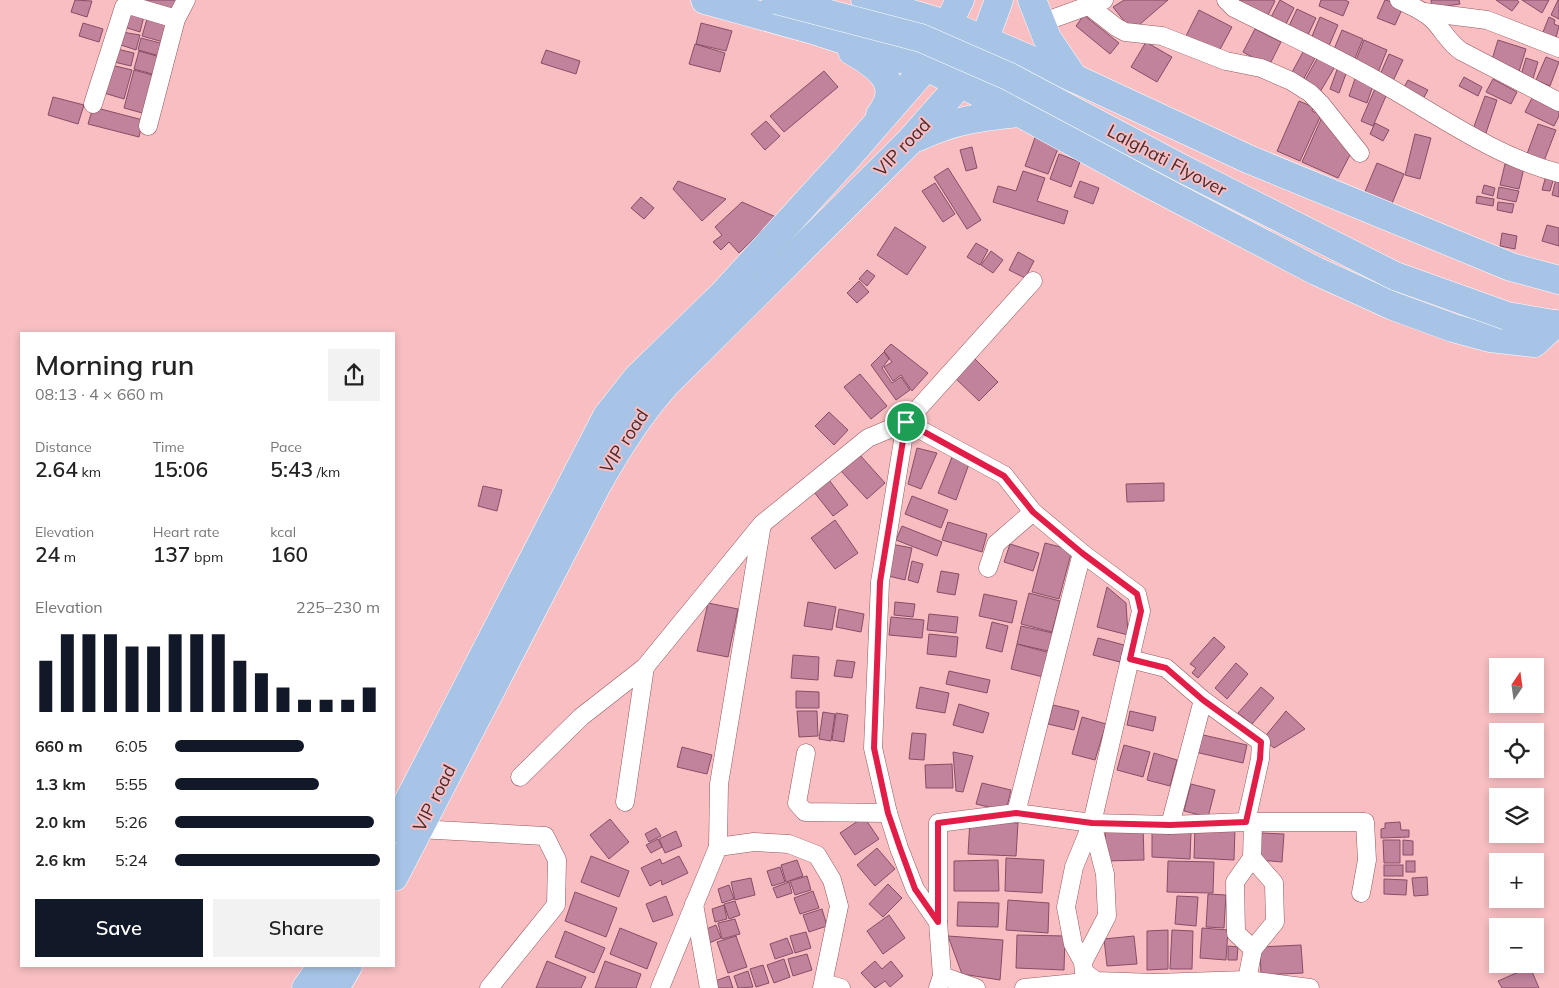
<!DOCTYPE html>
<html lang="en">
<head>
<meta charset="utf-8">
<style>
	body { margin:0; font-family:Mulish,sans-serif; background:#f2f2f2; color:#222; height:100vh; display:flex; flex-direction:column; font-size:19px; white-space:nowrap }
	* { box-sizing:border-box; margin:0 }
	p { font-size:16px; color:#767676 }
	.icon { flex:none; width:28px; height:28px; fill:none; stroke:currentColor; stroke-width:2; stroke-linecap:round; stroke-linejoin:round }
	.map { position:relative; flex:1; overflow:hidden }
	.sheet { position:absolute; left:20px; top:332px; width:375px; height:635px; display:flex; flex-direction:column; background:#fff; border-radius:0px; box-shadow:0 2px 8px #0003 }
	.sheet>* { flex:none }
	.needle { width:32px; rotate:13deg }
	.buttons { position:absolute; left:1489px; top:658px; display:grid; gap:10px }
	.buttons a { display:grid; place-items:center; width:55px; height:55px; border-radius:0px; background:#fff; box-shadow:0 2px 8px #0003; font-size:25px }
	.pin { position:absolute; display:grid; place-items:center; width:42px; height:42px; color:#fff; margin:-21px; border:2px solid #fff; border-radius:50%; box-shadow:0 1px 5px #0007 }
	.round { display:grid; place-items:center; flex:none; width:52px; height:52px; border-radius:0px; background:#f2f2f2 }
	.head { display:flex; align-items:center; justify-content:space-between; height:85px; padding:0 15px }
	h1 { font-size:28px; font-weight:600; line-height:38px }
	.figures { display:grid; grid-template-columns:repeat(3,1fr); gap:8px; height:85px; padding:5px 15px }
	.figures div { display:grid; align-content:center }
	.figures b { font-size:21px; font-weight:600 }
	.figures small { font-size:14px; font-weight:400 }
	.figures p { font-size:14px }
	.chart { height:140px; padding:10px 15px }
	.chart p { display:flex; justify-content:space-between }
	.chart svg { width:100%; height:90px; margin-top:5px; stroke:#111827; stroke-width:6 }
	.cta { display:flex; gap:10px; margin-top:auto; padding:10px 15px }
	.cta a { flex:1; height:58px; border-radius:0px; background:#111827; color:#fff; font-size:20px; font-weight:600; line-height:58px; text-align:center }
	.cta a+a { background:#f2f2f2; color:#222 }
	ul { padding:0 15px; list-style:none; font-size:16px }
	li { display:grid; grid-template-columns:80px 60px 1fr; align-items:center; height:38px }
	li i { height:12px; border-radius:6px; background:#111827 }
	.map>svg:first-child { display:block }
	.building { fill:#c1829c; stroke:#884d66 }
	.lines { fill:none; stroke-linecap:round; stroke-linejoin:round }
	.street-casing { stroke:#96575e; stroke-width:19 }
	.primary-casing { stroke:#fff; stroke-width:29 }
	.street { stroke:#fff; stroke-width:18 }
	.primary { stroke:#a7c4e6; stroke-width:28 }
	.primary-bridge-casing { stroke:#fff; stroke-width:29; stroke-linecap:butt }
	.primary-bridge { stroke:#a7c4e6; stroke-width:28 }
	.route-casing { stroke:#fff; stroke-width:10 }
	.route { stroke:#e11d48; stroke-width:6 }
	.labels { text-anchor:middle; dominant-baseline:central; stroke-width:4; stroke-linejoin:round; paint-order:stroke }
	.street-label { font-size:18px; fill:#462a2c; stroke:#f8bec2 }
</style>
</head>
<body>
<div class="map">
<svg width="1559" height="988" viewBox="0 0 1559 988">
	<rect width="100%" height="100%" fill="#f8bec2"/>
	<g class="building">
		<path d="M75,0L92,1L87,17L71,12Z"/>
		<path d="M144,0H178L175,11L143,2Z"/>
		<path d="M1124,0H1168L1132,31L1113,7Z"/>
		<path d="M1240,0H1273L1275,1L1266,19L1237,5Z"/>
		<path d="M1280,0L1294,8L1285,26L1270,19Z"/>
		<path d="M1321,0H1345L1349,2L1343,16L1319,6Z"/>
		<path d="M1385,0L1404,5L1395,25L1377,18Z"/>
		<path d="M1431,0H1459L1460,4L1432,8Z"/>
		<path d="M1496,0H1517L1519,2L1512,11Z"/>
		<path d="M1522,0H1549L1542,13Z"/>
		<path d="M1558,0H1559V19L1551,15Z"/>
		<path d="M1297,9L1316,18L1307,37L1288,28Z"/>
		<path d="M1199,10L1232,27L1217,55L1185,38Z"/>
		<path d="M128,12L144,16L140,32L124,27Z"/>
		<path d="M1084,15L1119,43L1110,54L1076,26Z"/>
		<path d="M1320,17L1338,25L1328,48L1310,41Z"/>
		<path d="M1549,17L1555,20L1554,24L1559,26L1555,42L1541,37Z"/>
		<path d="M147,19L168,25L163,42L142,36Z"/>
		<path d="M83,23L103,29L99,42L79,36Z"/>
		<path d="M701,23L732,31L726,51L696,44Z"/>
		<path d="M1255,29L1281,42L1269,66L1243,52Z"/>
		<path d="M1342,30L1363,39L1353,63L1332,54Z"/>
		<path d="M122,32L140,35L136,50L118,44Z"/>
		<path d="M141,38L164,44L160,56L138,50Z"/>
		<path d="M1364,40L1387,50L1377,75L1354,65Z"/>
		<path d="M1498,40L1526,49L1518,75L1490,66Z"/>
		<path d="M1146,42L1172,57L1157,82L1131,67Z"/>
		<path d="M695,44L725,53L720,72L689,64Z"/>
		<path d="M117,49L134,53L131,66L114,62Z"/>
		<path d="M546,50L580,61L576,74L541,63Z"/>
		<path d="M139,51L160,57L156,75L134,69Z"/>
		<path d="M1303,52L1315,58L1302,82L1290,76Z"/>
		<path d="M1389,54L1403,60L1392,83L1379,77Z"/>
		<path d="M1319,55L1336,65L1320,92L1304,82Z"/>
		<path d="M1546,57L1559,62L1550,86L1536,80Z"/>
		<path d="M1526,58L1538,62L1532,82L1520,78Z"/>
		<path d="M111,65L132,70L124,99L104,93Z"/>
		<path d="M1338,67L1347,71L1339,93L1330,89Z"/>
		<path d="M134,70L156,76L146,114L124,108Z"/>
		<path d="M824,71L838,87L784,132L770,116Z"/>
		<path d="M1357,73L1375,80L1367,103L1349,96Z"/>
		<path d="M1464,77L1482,87L1478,96L1459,86Z"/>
		<path d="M1493,79L1517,92L1511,104L1486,92Z"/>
		<path d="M1408,80L1428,90L1423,99L1403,89Z"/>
		<path d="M1377,84L1389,89L1373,126L1361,121Z"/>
		<path d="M1535,92L1559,104V116L1554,126L1525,112Z"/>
		<path d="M1485,96L1497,100L1485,136L1472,132Z"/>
		<path d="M53,97L84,105L78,124L48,115Z"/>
		<path d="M1299,101L1313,107L1312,111L1321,115L1300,161L1277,151Z"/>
		<path d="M93,107L143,120L139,137L88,124Z"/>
		<path d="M1323,115L1352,151L1338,178L1302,162Z"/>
		<path d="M766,121L780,136L765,150L751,134Z"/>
		<path d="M1375,123L1389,130L1383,141L1370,134Z"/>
		<path d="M1538,124L1556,130L1544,161L1527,154Z"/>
		<path d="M1037,132L1061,141L1048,174L1025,166Z"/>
		<path d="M1415,134L1431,138L1420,179L1405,175Z"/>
		<path d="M972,147L977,168L966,171L960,150Z"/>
		<path d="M1059,154L1080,162L1071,187L1050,179Z"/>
		<path d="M1377,163L1404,174L1391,206L1364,194Z"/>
		<path d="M1505,164L1524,168L1519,189L1500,185Z"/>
		<path d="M948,168L981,220L967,229L934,177Z"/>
		<path d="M1023,171L1045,178L1037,201L1068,211L1064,224L993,202L998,186L1016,191Z"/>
		<path d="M1547,172L1555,174L1550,191L1542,190Z"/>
		<path d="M1557,175L1559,176V197L1552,195Z"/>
		<path d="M678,181L726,199L702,221L673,189Z"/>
		<path d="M1080,181L1099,188L1093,204L1074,197Z"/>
		<path d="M935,183L955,214L943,222L922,191Z"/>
		<path d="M1484,185L1495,188L1493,196L1482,193Z"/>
		<path d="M1499,187L1519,191L1516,202L1497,198Z"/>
		<path d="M1477,196L1494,199L1493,206L1476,203Z"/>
		<path d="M641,197L654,208L644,219L631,208Z"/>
		<path d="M742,202L776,217L739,253L729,242L721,250L713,242L722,235L715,227Z"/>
		<path d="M1498,202L1514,204L1512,213L1497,210Z"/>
		<path d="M1547,225L1559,228V246L1542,241Z"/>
		<path d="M895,227L926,247L907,275L877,255Z"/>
		<path d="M1502,233L1517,236L1515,249L1500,246Z"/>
		<path d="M976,243L988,250L980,265L967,257Z"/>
		<path d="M991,251L1003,260L993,273L981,265Z"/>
		<path d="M1018,252L1034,261L1025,278L1009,270Z"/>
		<path d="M867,270L875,276L867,286L859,279Z"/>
		<path d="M859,281L869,292L857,303L847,293Z"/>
		<path d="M891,344L928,373L912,391L901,375L893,381L884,367L892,362L884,351Z"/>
		<path d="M884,352L889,359L882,368L892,383L901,377L910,390L896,400L871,365Z"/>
		<path d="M972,356L998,382L979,401L953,376Z"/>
		<path d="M860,374L887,406L871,419L844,387Z"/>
		<path d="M829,412L848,430L834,445L815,426Z"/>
		<path d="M917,448L937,453L921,489L908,484Z"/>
		<path d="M859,454L885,483L867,499L841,471Z"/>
		<path d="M952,457L969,464L956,500L938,493Z"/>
		<path d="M829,480L848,505L833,516L814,492Z"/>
		<path d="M1164,483V501L1127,502L1126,484Z"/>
		<path d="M483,486L502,490L497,511L478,506Z"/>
		<path d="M912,496L948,510L941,528L905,514Z"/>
		<path d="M835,520L858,553L835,569L811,538Z"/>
		<path d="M948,522L987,534L982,552L942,540Z"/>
		<path d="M902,526L942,542L937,556L896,540Z"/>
		<path d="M1045,543L1072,550L1059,599L1032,592Z"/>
		<path d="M891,544L912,548L905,580L884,575Z"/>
		<path d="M1010,544L1039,553L1033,571L1004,562Z"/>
		<path d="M912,561L923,564L918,583L908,580Z"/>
		<path d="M941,571L959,574L955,595L937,592Z"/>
		<path d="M1107,587L1126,603L1128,635L1097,627Z"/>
		<path d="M1029,593L1060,601L1052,632L1021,624Z"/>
		<path d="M984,594L1017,601L1012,623L979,616Z"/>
		<path d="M808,602L836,607L832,630L804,626Z"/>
		<path d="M895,602L915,604L913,617L894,615Z"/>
		<path d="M708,603L738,609L728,657L697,651Z"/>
		<path d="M839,609L864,614L861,632L836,627Z"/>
		<path d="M929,614L958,617L956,633L927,630Z"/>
		<path d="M891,617L924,620L922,638L889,635Z"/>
		<path d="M992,622L1008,626L1002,652L986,648Z"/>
		<path d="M1021,626L1053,633L1048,651L1017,644Z"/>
		<path d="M929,634L958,637L956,657L927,654Z"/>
		<path d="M1214,637L1225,647L1198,678L1192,673L1196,668L1190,664Z"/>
		<path d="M1098,638L1124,645L1120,662L1093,655Z"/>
		<path d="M1017,644L1050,653L1043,677L1011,669Z"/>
		<path d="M793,655L819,657L818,680L791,678Z"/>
		<path d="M837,660L855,662L852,678L834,676Z"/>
		<path d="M1236,663L1248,674L1227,699L1215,688Z"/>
		<path d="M949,671L990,680L987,693L946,684Z"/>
		<path d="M920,687L949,693L945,713L916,708Z"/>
		<path d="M1261,687L1274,698L1252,724L1238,713Z"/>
		<path d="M796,691L819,692V708H796Z"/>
		<path d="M959,704L989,713L983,733L953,725Z"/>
		<path d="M1053,705L1079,711L1074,730L1048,724Z"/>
		<path d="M797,711H817L818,736L799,737Z"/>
		<path d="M1130,711L1156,717L1153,731L1127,725Z"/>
		<path d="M1286,711L1305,729L1274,748L1263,739Z"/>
		<path d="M823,712L835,714L831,741L819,739Z"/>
		<path d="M836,713L848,715L844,742L832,740Z"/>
		<path d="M1082,717L1106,724L1095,760L1072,754Z"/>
		<path d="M912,733L926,734L924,760L909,759Z"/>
		<path d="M1199,734L1247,745L1243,763L1195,752Z"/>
		<path d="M1124,745L1150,752L1143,777L1117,770Z"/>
		<path d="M682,747L712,755L707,774L677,767Z"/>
		<path d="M953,752L973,756L963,792L956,791Z"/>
		<path d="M1154,753L1177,760L1170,786L1147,780Z"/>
		<path d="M952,764L953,788H926L925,765Z"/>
		<path d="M982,783L1011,790L1006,811L976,804Z"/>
		<path d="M1191,784L1215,790L1208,817L1184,811Z"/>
		<path d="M864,817L879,839L855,855L840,833Z"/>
		<path d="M610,819L629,842L609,859L590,835Z"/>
		<path d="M970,820L1018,823L1016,856L968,854Z"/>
		<path d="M1400,822L1401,830H1409V837L1381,838V829L1385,828V823Z"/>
		<path d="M1143,824L1144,860L1106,861L1105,825Z"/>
		<path d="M1195,827L1235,828L1234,860L1194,858Z"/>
		<path d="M656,828L661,836L649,842L645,834Z"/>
		<path d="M676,831L682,846L665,853L659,839Z"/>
		<path d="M1152,832L1191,833L1190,859L1152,857Z"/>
		<path d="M1261,833L1284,834L1282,862L1259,860Z"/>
		<path d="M658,839L662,847L651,853L646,845Z"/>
		<path d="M1383,840H1400V863H1384Z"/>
		<path d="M1403,840L1413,841V855H1403Z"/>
		<path d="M877,848L895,869L875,886L857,865Z"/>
		<path d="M591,856L629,871L619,897L581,882Z"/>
		<path d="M679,856L688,873L662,885L661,880L650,886L641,868L660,859L662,864Z"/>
		<path d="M1006,858L1044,860L1042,893L1005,891Z"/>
		<path d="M797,860L803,876L786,882L781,865Z"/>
		<path d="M998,860L999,891H954V861Z"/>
		<path d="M1168,861L1214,862L1213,893L1167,892Z"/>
		<rect x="1406" y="861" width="9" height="11"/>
		<rect x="1384" y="865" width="19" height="11"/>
		<path d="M780,867L785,882L772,886L767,871Z"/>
		<path d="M807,876L811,890L795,895L790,881Z"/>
		<path d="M1427,877L1428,895L1414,896L1412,878Z"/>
		<path d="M751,878L755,895L735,900L731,882Z"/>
		<path d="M1384,879L1407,880L1406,895L1384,894Z"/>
		<path d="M789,882L792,893L777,898L773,888Z"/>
		<path d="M888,884L902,898L883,917L869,904Z"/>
		<path d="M729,885L734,899L722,903L718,889Z"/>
		<path d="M813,891L819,908L800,914L794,898Z"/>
		<path d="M575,892L617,908L606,937L565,921Z"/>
		<path d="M1208,894L1226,895L1224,928L1206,927Z"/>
		<path d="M666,896L673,915L653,922L646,904Z"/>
		<path d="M1177,896L1198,897L1196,926L1175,924Z"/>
		<path d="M1008,900L1049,903L1048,933L1006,930Z"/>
		<path d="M735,901L740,915L729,919L724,904Z"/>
		<path d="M958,902L999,903L998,927L957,926Z"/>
		<path d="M724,905L727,919L715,922L712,909Z"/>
		<path d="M822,909L827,926L809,932L803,915Z"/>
		<path d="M889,915L905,938L883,954L867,931Z"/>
		<path d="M735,919L740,934L722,939L718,923Z"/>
		<path d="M716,925L721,938L709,943L704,930Z"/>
		<path d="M620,928L657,943L647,969L610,954Z"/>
		<path d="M1202,928L1228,930L1226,960L1200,958Z"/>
		<path d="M1168,930V969L1147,970V931Z"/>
		<path d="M1172,930L1193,931L1192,969H1170Z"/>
		<path d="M565,931L605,948L594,973L555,957Z"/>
		<path d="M806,932L811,948L795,953L790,936Z"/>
		<path d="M1017,935L1065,936L1064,970L1016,968Z"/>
		<path d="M736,936L747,967L728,973L717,942Z"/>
		<path d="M948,936L1003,940L1000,980L962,974Z"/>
		<path d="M1134,936L1137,964L1107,966L1104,939Z"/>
		<path d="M787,938L793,953L775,959L770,944Z"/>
		<path d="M1301,945L1303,973L1261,975L1260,947Z"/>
		<path d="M1228,946L1238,947L1237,960H1228Z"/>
		<path d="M807,954L812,970L793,976L788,959Z"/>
		<path d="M784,959L790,977L774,983L767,965Z"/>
		<path d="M547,961L586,977L581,988H536Z"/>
		<path d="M605,961L641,974L636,988H595Z"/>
		<path d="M875,961L882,969L891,961L903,976L890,987L885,981L875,988L861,973Z"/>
		<path d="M763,965L769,983L756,987L750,969Z"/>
		<path d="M1530,967L1539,988H1502L1498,981Z"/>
		<path d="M748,971L753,987L738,988L734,976Z"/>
		<path d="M729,976L733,988H714L712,982Z"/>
	</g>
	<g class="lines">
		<defs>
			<g id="street">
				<path d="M1226,0L1234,8C1284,33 1335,56 1383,84C1438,115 1498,158 1559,173"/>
				<path d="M1399,0C1411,6 1423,10 1433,20C1443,30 1448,42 1461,51L1559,102"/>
				<path d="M1089,6L1116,27L1125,32L1162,36L1226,61L1261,68L1291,81L1310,93L1321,104L1360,153"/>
				<path d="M1424,12L1487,20L1559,48"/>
				<path d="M1041,23L1104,0"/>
				<path d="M93,104L124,7L129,5L176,19"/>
				<path d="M148,126L176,19L186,0"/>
				<path d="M988,568L996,544L1033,512"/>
				<path d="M1130,659L1166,668L1203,700L1261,742L1260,759L1246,822"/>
				<path d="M806,753L797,803L805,812L888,813"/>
				<path d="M520,777L581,717L645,667L762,524L868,438L906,422L1033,281"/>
				<path d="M625,802L645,667"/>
				<path d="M1016,813L1082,553"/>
				<path d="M1170,825L1203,700"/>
				<path d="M418,829L545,836L557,860L556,905L489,988"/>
				<path d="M718,847L719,784L762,524"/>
				<path d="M1252,858L1274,883L1275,922L1253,949"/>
				<path d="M694,904L709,988"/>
				<path d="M938,922V823L1016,813L1092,823L1170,825L1246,822H1365L1367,860L1361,893"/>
				<path d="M1083,962L1107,916L1105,874L1092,823"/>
				<path d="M942,976L976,988"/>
				<path d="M1247,980L1253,949L1236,933L1235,882L1252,858L1253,823"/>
				<path d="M824,983L841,988"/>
				<path d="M660,988L718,847L754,842L789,844L817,855L832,880L839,906L822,988"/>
				<path d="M938,988L942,976L938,922L915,889L899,848L888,813L873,748L880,582L906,422L1004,475L1033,512L1082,553L1137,594L1141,611L1130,659L1092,823L1074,867L1066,907L1073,944L1083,962L1084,972L1096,981L1155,983L1247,980L1310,988"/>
				<path d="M1024,988L1096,981"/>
			</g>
			<g id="primary">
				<path d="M705,0L813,30L926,67L1020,113L1146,182L1316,271L1393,306L1453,328L1490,338L1534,343L1555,324"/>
				<path d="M865,0L949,25L1074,78L1248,159L1511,267L1559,280"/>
				<path d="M1032,0L1047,38L1074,78"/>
				<path d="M852,51C878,66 904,84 880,115"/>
				<path d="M918,137C955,120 979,117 1020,113"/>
				<path d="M1507,316L1559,325"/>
				<path d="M394,829L607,416L637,378L725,292L847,158L926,67L960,0"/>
				<path d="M394,877L597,485C617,449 638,415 666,384L909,142L961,83L984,41L999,0"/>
				<path d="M306,988L322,966"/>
				<path d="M335,988L348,966"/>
			</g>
		</defs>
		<use href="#street" class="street-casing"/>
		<use href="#primary" class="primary-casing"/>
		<use href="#street" class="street"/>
		<use href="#primary" class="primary"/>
		<defs>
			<path id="primary-bridge" d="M776,0L921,38L1008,76L1181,168L1395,276L1507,316"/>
		</defs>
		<use href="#primary-bridge" class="primary-bridge-casing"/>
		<use href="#primary-bridge" class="primary-bridge"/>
	</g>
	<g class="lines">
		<defs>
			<path id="route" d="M906,422L1004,476L1033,512L1082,553L1137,594L1141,611L1130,659L1166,668L1203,700L1261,742L1260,759L1246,822L1170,825L1092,823L1016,813L938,823V922L915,889L900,848L888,813L874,748L880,582Z"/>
		</defs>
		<use href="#route" class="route-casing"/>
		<use href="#route" class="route"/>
	</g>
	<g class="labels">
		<g class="street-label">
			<text transform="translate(902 147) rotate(-46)">VIP road</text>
			<text transform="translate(1167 160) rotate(28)">Lalghati Flyover</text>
			<text transform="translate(624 441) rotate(-57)">VIP road</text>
			<text transform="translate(434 798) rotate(-63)">VIP road</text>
		</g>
	</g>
</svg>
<div class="buttons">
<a><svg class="needle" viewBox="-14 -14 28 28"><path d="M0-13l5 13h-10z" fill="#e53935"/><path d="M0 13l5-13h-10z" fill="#767676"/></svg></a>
<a><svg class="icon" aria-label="locate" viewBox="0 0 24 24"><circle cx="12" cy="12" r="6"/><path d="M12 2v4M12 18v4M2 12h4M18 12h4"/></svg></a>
<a><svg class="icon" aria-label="layers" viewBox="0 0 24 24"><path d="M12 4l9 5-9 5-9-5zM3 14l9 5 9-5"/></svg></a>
<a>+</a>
<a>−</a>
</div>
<div class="pin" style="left:906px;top:422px;background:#1e9e55"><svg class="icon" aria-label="arrive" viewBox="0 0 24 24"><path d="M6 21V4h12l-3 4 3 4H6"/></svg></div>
<section class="sheet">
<div class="head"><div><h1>Morning run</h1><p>08:13 · 4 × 660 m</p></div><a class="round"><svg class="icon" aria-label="share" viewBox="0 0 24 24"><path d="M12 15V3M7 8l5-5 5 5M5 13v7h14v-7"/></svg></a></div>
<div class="figures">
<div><p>Distance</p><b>2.64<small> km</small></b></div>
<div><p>Time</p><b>15:06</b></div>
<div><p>Pace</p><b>5:43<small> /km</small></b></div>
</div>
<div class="figures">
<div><p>Elevation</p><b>24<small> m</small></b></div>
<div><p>Heart rate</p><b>137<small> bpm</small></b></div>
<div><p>kcal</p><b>160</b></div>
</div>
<div class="chart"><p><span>Elevation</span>225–230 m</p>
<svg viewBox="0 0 160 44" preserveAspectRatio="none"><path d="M5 44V19M15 44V6M25 44V6M35 44V6M45 44V12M55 44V12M65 44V6M75 44V6M85 44V6M95 44V19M105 44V25M115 44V32M125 44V38M135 44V38M145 44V38M155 44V32"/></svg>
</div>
<ul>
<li><b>660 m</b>6:05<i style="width:63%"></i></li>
<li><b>1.3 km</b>5:55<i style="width:70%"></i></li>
<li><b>2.0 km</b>5:26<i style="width:97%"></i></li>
<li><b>2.6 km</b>5:24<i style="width:100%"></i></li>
</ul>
<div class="cta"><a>Save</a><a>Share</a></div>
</section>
</div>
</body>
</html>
